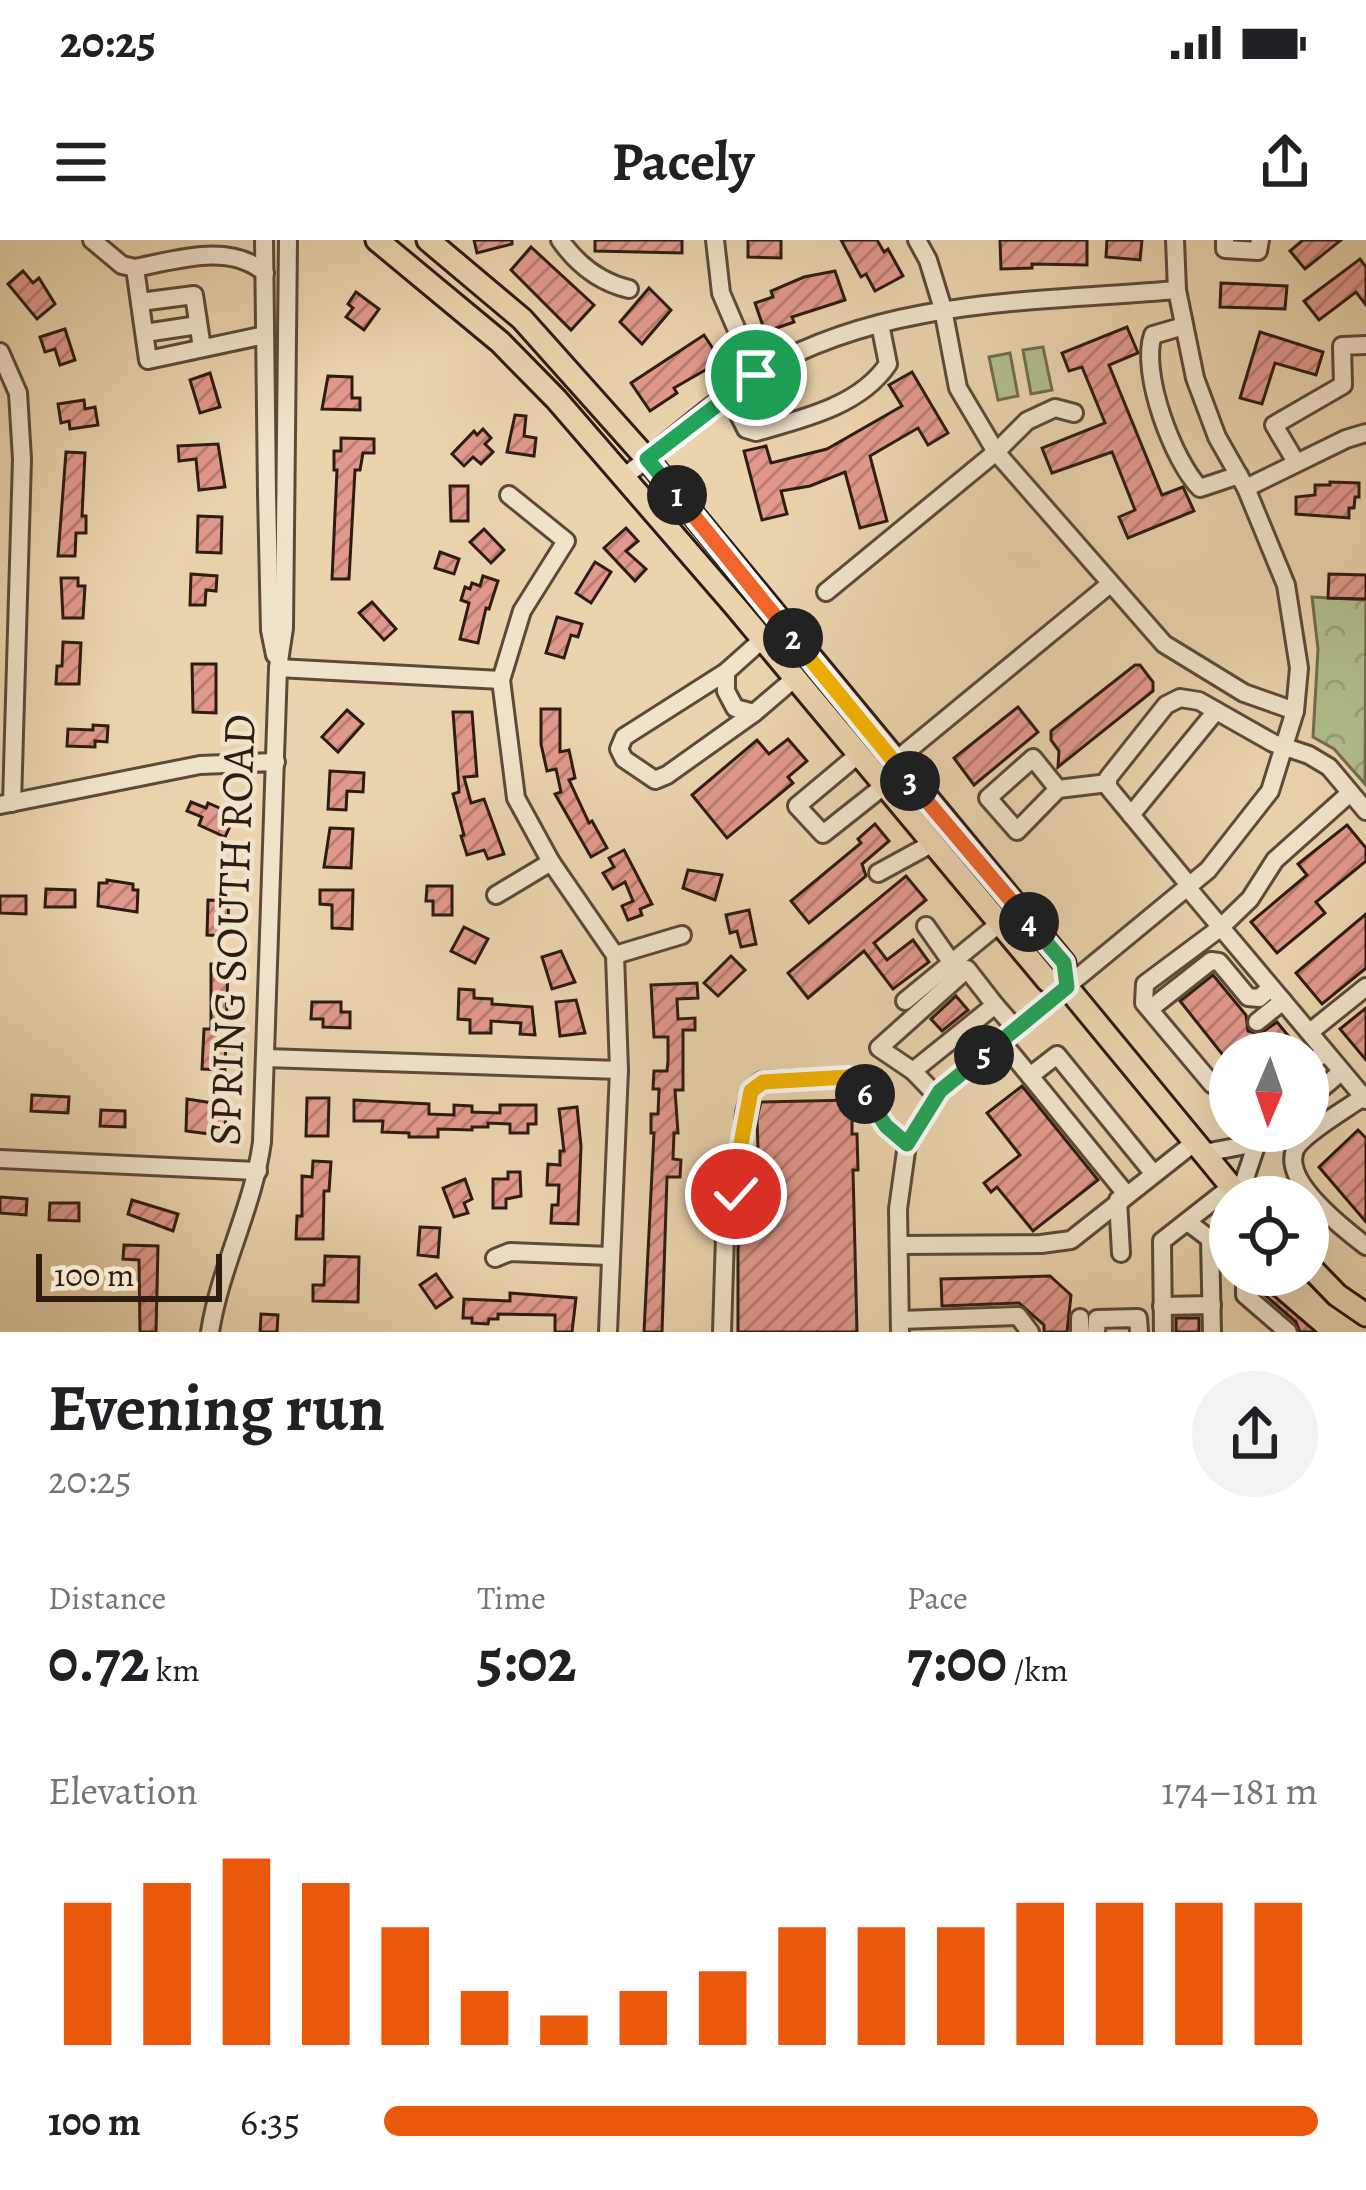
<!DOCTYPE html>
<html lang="en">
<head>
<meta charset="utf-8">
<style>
	body { margin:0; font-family:Alegreya,serif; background:#f2f2f2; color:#202124; height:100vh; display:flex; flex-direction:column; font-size:45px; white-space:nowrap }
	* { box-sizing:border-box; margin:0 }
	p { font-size:39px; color:#757577 }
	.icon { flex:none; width:66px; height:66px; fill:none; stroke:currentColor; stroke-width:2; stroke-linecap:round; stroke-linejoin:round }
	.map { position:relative; height:1092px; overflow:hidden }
	.side { display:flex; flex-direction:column; background:#fff; flex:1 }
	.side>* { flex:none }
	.needle { width:78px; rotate:182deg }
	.buttons { position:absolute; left:1209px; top:792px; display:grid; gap:24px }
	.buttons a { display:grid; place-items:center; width:120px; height:120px; border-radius:50%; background:#fff; box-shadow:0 12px 48px #0002; font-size:60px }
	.scale { position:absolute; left:36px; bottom:30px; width:186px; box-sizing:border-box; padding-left:12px; border:6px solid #2d1c12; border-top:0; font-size:33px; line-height:42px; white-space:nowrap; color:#2d1c12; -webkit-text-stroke:9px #f1e3ca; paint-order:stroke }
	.pin { position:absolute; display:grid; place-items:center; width:102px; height:102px; color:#fff; margin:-51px; border:6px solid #fff; border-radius:50%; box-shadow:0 3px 12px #0007 }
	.km { position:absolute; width:60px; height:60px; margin:-30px; border-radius:50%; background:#222; color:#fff; font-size:33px; line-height:60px; text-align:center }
	.round { display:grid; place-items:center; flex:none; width:126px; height:126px; border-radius:63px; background:#f2f2f2 }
	.summary { display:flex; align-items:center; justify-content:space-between; height:204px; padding:0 48px }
	h1 { font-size:66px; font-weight:700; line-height:90px }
	.metrics { display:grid; grid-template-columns:repeat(3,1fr); gap:18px; height:204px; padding:12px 48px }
	.metrics div { display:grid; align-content:center }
	.metrics b { font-size:60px; font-weight:700 }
	.metrics small { font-size:33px; font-weight:400 }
	.metrics p { font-size:33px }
	.chart { height:336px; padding:24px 48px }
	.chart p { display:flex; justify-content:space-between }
	.chart svg { width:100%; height:216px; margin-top:12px; stroke:#ea580c; stroke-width:6 }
	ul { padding:0 48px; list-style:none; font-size:39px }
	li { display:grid; grid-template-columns:192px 144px 1fr; align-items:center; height:90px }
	li i { height:30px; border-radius:15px; background:#ea580c }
	.status { display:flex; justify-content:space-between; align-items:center; height:84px; padding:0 60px; background:#fff; direction:ltr }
	.status svg { height:33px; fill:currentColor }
	header { display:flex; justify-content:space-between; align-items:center; height:156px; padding:0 48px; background:#fff; font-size:54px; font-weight:700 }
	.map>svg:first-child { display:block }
	.park { fill:url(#park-crowns); stroke:#706d50; stroke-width:3 }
	.pitch { fill:#b2be8e; stroke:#706d50; stroke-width:3 }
	.building { fill:url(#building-hatch); stroke:#2d1c12; stroke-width:3 }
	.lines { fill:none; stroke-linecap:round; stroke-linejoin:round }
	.minor-casing { stroke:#5c4a39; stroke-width:22 }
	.major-casing { stroke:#2d1c12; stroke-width:27 }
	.minor { stroke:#f1e3ca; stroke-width:16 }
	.major { stroke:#ead4ae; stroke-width:21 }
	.split-1-casing { stroke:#fff; stroke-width:24 }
	.split-2-casing { stroke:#fff; stroke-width:24 }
	.split-3-casing { stroke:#fff; stroke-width:24 }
	.split-4-casing { stroke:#fff; stroke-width:24 }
	.split-5-casing { stroke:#fff; stroke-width:24 }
	.split-6-casing { stroke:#fff; stroke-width:24 }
	.split-7-casing { stroke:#fff; stroke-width:24 }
	.split-8-casing { stroke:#fff; stroke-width:24 }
	.split-1 { stroke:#22a559; stroke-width:15 }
	.split-2 { stroke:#f0652b; stroke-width:15 }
	.split-3 { stroke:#f5b400; stroke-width:15 }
	.split-4 { stroke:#f0652b; stroke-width:15 }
	.split-5 { stroke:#22a559; stroke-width:15 }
	.split-6 { stroke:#22a559; stroke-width:15 }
	.split-7 { stroke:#f5b400; stroke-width:15 }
	.split-8 { stroke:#f5b400; stroke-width:15 }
	.labels { text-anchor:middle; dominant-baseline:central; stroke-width:9; stroke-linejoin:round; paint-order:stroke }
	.street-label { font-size:45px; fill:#2d1c12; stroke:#f1e3ca }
</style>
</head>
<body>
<div class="status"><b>20:25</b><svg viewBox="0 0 49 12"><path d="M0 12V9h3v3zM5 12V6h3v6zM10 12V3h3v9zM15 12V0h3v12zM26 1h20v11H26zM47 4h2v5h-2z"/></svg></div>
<header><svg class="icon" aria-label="menu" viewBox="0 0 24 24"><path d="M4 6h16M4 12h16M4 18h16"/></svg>Pacely<svg class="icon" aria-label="share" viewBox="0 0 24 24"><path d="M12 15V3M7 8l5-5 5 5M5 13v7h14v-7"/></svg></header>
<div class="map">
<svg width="1366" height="1092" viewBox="0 0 1366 1092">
	<defs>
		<pattern id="park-crowns" width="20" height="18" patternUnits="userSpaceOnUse" patternTransform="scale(3)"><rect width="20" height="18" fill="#b2be8e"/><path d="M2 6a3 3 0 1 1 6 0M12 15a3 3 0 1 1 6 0" fill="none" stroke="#99a379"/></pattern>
		<pattern id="building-hatch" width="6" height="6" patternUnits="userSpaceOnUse" patternTransform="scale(3)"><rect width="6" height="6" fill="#e2998d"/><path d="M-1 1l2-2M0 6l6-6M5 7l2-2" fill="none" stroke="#b87c72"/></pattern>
	</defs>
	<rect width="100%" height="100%" fill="#ead4ae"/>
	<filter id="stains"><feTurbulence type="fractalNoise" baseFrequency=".00167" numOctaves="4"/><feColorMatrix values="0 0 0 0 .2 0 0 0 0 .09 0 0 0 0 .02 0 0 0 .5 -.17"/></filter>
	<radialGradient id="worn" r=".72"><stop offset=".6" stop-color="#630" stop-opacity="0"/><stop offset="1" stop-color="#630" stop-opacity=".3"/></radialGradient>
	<path class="park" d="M1312,357L1366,360L1365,544L1334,509L1313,497L1318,409Z"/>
	<g class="pitch">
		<path d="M1043,107L1052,150L1031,154L1023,110Z"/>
		<path d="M1010,113L1018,156L998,160L989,117Z"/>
	</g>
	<g class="building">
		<path d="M474,0H512V4L477,13Z"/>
		<path d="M595,0H682V13L595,11Z"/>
		<path d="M748,0H781V18L748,17Z"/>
		<path d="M841,0H877L884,12L888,9L903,36L875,51L866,34L861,37Z"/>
		<path d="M1000,0H1087V25L1032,24V28L1001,29Z"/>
		<path d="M1107,0H1142L1140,20L1106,17Z"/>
		<path d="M1303,0H1341L1305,29L1290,11Z"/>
		<path d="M531,7L594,65L571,90L511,30Z"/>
		<path d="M1360,19L1366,27V65L1356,52L1319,80L1304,61Z"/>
		<path d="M23,31L33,43L39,38L55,64L37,79L8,44Z"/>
		<path d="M835,31L845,60L792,77L794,82L765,92L755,63L773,57L771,51L804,37Z"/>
		<path d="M1221,43L1287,46L1285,69L1220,67Z"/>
		<path d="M649,48L671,70L642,104L620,82Z"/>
		<path d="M356,52L379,69L364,90L346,77L353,68L348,64Z"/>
		<path d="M1127,87L1138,113L1109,125L1162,255L1183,247L1194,271L1128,298L1119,277L1135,270L1112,212L1052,233L1042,208L1105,183L1082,127L1069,131L1062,113Z"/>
		<path d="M65,89L75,120L60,125L55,109L45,112L40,97Z"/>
		<path d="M1260,92L1323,112L1316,135L1275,123L1262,164L1240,158Z"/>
		<path d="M704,95L721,121L674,148L677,153L650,171L631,143Z"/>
		<path d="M912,132L948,193L928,205L918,188L870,216L887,281L860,288L845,232L810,246L781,251L787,274L762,280L744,211L766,206L771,223L827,209L902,166L889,145Z"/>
		<path d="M210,133L220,167L200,173L190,140Z"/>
		<path d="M328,136L352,137V158H360V170L322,169Z"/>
		<path d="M84,160L85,169L95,167L98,185L70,189L69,181L61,183L58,164Z"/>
		<path d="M515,175L526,176L524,196L536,198L534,216L507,212Z"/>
		<path d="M483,189L491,198L485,204L493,212L481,224L473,217L464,226L452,214L474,191L477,195Z"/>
		<path d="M341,198L374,199V213H363L360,230H355L349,339H332L337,230H334V211H341Z"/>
		<path d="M218,204L225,247L199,250L196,219L179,221L178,206Z"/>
		<path d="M66,212L85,213L82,276H86V293H76L75,316H58Z"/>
		<path d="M1330,242L1359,243V257H1355L1354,268H1349V278L1296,274V257L1315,255V245H1330Z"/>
		<path d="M450,246H468V281H451Z"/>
		<path d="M198,276L222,277L221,313L197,312Z"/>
		<path d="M626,288L638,301L626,311L646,329L635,341L604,308Z"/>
		<path d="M484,289L504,310L491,323L470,302Z"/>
		<path d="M440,312L459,319L454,334L435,328Z"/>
		<path d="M595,322L611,332L591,363L576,353Z"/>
		<path d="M191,334L217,336L216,351L206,350L205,365H190Z"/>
		<path d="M1329,334L1366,335V359L1328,358Z"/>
		<path d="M483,336L498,341L489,369L486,368L478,403L460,399L469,363L461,360L465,347L470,349L472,343L480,346Z"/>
		<path d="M61,338H78V346H85L83,378H63Z"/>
		<path d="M372,362L396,389L384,400L359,373Z"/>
		<path d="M557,377L582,384L578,397L571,395L564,418L546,413Z"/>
		<path d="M63,402L81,403L79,444H56L57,426H62Z"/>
		<path d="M192,424H216V473L193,472Z"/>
		<path d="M1135,425H1140L1153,442V451L1058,527L1059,511L1051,500V491Z"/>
		<path d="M1018,467L1038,492L974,545L954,518Z"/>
		<path d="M541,469H560V512L569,510L575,538L569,540L589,583L592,581L607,608L591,617L555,554L561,552L556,529L547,531L541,504Z"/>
		<path d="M347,470L363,484L338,512L322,497Z"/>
		<path d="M453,472H472L477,536L464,537L471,563L484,559L504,614L488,619L484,610L467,615L461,596L464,595L453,554L459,552Z"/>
		<path d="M93,485L108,486L107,502L95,501V507L67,506L68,489L93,490Z"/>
		<path d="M788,499L807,521L788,537L793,543L727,598L692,555L757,500L769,514Z"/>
		<path d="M330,531L364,533L363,552L347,551L346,570L328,569Z"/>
		<path d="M191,562L206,568L208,563L224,570L221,577L232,582L225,597L199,585L202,577L187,571Z"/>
		<path d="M875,584L889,601L862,624L866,636L809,683L791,661L861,603L858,599Z"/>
		<path d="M1347,585L1366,608V621L1316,662L1325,673L1277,713L1251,682L1307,635L1298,624Z"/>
		<path d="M330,588L353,589L351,628L324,627Z"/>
		<path d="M624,610L652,664L640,669L642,675L628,680L622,666L633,661L625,642L613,649L603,633L614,627L609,618Z"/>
		<path d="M688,630L722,635L715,660L683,648Z"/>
		<path d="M906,636L926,660L874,703L887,720L913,700L929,722L893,749L864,711L808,758L788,733Z"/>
		<path d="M107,640L133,644V650H138L137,672L98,666L99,643H107Z"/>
		<path d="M427,646H452V675H433V661H426Z"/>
		<path d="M46,649L75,650V667H45Z"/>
		<path d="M320,650H353L352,689L332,688V665L320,664Z"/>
		<path d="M0,656H26V674L0,673Z"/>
		<path d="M208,660L228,661L229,696L207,695Z"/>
		<path d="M749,670L756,704L741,707L737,691L730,693L726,675Z"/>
		<path d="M1366,674V728L1322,764L1296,733Z"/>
		<path d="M464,687L488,699L475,723L451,711Z"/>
		<path d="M561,711L575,742L552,749L542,717Z"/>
		<path d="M731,716L745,730L718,756L704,743Z"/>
		<path d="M211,724L228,725L225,830L202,829L204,789H211Z"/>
		<path d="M1213,735L1246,775L1248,791L1260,794L1277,782L1295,804L1284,813H1230V824L1180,761Z"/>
		<path d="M697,743L698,758L677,759L678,779L695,778V790H683V850H675L678,893H674L673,919L681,920L680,937H667L662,1092H644L654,893H651V874H658L659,849H653L654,831H667L668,821V797H654L651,745Z"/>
		<path d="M459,749L474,750V758L492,759V764L532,767L535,795L520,794L521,783L491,781V793H470V780L458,779Z"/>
		<path d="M956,756L968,770L942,791L931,779Z"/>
		<path d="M576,760L585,793L560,796L556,762Z"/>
		<path d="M312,762H341V772H350V788L323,787V779H311Z"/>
		<path d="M1366,768V820L1340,789Z"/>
		<path d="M1022,846L1098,940L1033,991L997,947L991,952L984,943L1020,915L987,873Z"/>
		<path d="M32,855L69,857L68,873L31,871Z"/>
		<path d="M307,858H329L328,896H306Z"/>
		<path d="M187,859L226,865L225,896L186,891Z"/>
		<path d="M354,860L429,864V874L454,875V865L472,866V872L500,873V865H536V884H528V893H510V884L488,883V887H472V890L438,889V897H409V893L382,892L383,881H354Z"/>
		<path d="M852,860V894H857L858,930H853L857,1092H738V998L744,976H760L757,878L761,862Z"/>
		<path d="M577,867L581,906L578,984L551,983L552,965H558L559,945H547L548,924L560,925V911H564L559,869Z"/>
		<path d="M101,870L125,871V887L100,886Z"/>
		<path d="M1358,890L1366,898V982L1319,927Z"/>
		<path d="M313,921L331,922L329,951H324L323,999H296L297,976H302V936L312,937Z"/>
		<path d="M508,932H520L521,956L506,959V968H493V939H508Z"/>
		<path d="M465,939L472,959L464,963L468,973L454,977L443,948Z"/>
		<path d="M0,957L27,959L26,975L0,973Z"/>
		<path d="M132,960L178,974L173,991L128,974Z"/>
		<path d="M50,963H79V981L49,980Z"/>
		<path d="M420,987L440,988L438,1017L418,1015Z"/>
		<path d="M124,1005L158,1006L156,1092H140L139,1020L123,1019Z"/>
		<path d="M325,1016L359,1017L358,1062L313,1061V1045H324Z"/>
		<path d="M436,1034L452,1057L436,1068L420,1045Z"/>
		<path d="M1050,1036L1071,1055L1067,1092H1044V1085L1019,1063L942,1066L941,1039Z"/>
		<path d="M1260,1044L1316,1092H1300L1296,1082L1258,1049Z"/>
		<path d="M510,1053L576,1058L572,1092H555V1075L498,1074V1079H489L488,1084L472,1083V1078H463L464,1059L510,1061Z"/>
		<path d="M261,1074L278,1075L277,1092H260Z"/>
		<rect x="1176" y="1078" width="23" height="14"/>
	</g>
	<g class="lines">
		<defs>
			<g id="minor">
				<path d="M92,0L122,25L135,28L148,120L265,95"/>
				<path d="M264,0L267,254L270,390L275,415"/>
				<path d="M560,0C577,24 599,42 629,49"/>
				<path d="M715,0L721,53L756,135"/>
				<path d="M917,0L928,20L943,69L958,148L996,212L1164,404L1244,453L1295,471"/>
				<path d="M1225,0V9L1258,11L1260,0"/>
				<path d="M135,28C176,20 230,2 265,33"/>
				<path d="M140,62L194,55L202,108"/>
				<path d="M1184,86L1153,95C1140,132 1173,221 1200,248L1239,235"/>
				<path d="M145,93L198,85"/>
				<path d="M0,112L18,153L22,219L12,563"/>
				<path d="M729,155L746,189L756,192C802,179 860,166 888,124L880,84"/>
				<path d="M1296,222L1274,185L1343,145L1342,106L1366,105"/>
				<path d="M625,236C668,203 710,163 757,134C882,58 1035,62 1177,50"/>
				<path d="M1246,248L1346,199L1366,193"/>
				<path d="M509,255L566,301L522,371L501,440L516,558L551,622L615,715L619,830L608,1092"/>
				<path d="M826,352L996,212L1027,181L1055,168L1074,173"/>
				<path d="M763,399L726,432V451L735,468L754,473L795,438"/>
				<path d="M278,428L501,440"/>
				<path d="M726,432L624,497L619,509L624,519L655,540L667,535L754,473"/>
				<path d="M859,514L797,566L823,594L885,545"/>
				<path d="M894,522L1110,344"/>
				<path d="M1058,549L1017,591L988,558L1033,518L1058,549L1108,543"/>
				<path d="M0,565L200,525L276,522"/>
				<path d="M1131,575L1216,471"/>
				<path d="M878,633L933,603"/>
				<path d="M1189,645L1108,547V538L1166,465L1180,458L1199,461L1273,503L1309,515L1329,527L1366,571"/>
				<path d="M1187,647L1366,860"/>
				<path d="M496,655L551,622"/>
				<path d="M926,686L952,723"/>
				<path d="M615,715L682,695"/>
				<path d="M905,761L1000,683"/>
				<path d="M1150,769L1211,721L1219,722L1248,757L1259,758L1271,748"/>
				<path d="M1257,782L1283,761"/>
				<path d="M1310,792L1366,747"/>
				<path d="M1001,801L1030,836L1057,815L1153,933"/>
				<path d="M266,818L619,830"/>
				<path d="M1308,826L1325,812"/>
				<path d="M913,831L879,808L967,729L995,765"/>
				<path d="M1030,836L1126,954"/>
				<path d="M1230,855L1212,844L1144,763L1145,744L1220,688L1250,659L1275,620L1350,553"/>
				<path d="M937,856L913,831L995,765L1016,789"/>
				<path d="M1363,857C1348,868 1301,895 1295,910C1282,942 1344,989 1366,1006"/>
				<path d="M1308,860L1341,832"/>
				<path d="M1204,913L1257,903"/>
				<path d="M0,919L258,931"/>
				<path d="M1239,956L1257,903L1271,891"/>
				<path d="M1118,960L1121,1013"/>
				<path d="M1189,983L1210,999L1212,1092"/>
				<path d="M899,1005L1041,1004L1071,1000L1195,902"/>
				<path d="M495,1018L510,1012L610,1016"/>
				<path d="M1251,1035L1245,1042V1055L1288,1092"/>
				<path d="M1162,1066L1212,1065"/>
				<path d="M1080,1078V1092"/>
				<path d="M900,1080L1018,1076L1030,1092"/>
				<path d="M210,1092C220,1027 253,968 262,902L278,428L284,388L288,0"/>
				<path d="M722,1092L725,996L737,954L745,873L751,851L762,841L848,837L859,841L886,886L907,904"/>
				<path d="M900,1092L898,969L907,904L940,851L1208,630L1270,551L1295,471L1299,428L1286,345L1246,248L1217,197L1195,138L1177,50L1175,0"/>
				<path d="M1096,1092L1097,1079L1138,1078L1139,1092"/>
				<path d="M1163,1092L1162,1001L1232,946"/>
			</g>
			<g id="major">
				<path d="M377,0L500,102L556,159L735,366L1048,741L1067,747"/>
				<path d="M428,0L522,79L647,219L1064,723L1067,747L1240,957"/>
				<path d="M1308,1025L1337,1055L1366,1075"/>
			</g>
		</defs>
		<use href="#minor" class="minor-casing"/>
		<use href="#major" class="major-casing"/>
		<use href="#minor" class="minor"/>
		<use href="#major" class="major"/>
	</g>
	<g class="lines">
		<defs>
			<path id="split-1" d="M677,255L647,219L756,135"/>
			<path id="split-2" d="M677,255L793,398"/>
			<path id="split-3" d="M793,398L910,541"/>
			<path id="split-4" d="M910,541L1029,682"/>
			<path id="split-5" d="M984,815L1067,747L1064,723L1029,682"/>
			<path id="split-6" d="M865,854L886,886L907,904L940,851L984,815"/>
			<path id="split-7" d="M740,909L751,851L763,842L848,837L859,841L865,854"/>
			<path id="split-8" d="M736,954L740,909"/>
		</defs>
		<use href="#split-1" class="split-1-casing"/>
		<use href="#split-2" class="split-2-casing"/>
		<use href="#split-3" class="split-3-casing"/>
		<use href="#split-4" class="split-4-casing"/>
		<use href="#split-5" class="split-5-casing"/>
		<use href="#split-6" class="split-6-casing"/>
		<use href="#split-7" class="split-7-casing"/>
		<use href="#split-8" class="split-8-casing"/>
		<use href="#split-1" class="split-1"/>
		<use href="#split-2" class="split-2"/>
		<use href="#split-3" class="split-3"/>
		<use href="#split-4" class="split-4"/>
		<use href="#split-5" class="split-5"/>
		<use href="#split-6" class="split-6"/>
		<use href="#split-7" class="split-7"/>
		<use href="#split-8" class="split-8"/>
	</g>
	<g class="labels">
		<g class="street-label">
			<text transform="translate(232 690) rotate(-88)">SPRING SOUTH ROAD</text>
		</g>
	</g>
	<rect width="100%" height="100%" filter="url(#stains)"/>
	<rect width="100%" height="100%" fill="url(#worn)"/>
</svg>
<div class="buttons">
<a><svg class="needle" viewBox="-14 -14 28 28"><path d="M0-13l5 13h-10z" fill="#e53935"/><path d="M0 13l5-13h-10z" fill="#757577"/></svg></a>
<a><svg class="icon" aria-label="locate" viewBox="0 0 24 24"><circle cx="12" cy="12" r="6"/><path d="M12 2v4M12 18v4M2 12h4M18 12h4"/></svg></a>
</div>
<div class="scale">100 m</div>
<div class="pin" style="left:756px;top:135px;background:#1e9e55"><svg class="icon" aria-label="arrive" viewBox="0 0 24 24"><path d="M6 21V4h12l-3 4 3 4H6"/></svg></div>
<div class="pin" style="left:736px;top:954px;background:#d93025"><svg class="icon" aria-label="check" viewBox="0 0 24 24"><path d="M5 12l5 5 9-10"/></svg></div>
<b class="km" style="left:677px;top:255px">1</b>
<b class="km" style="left:793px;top:398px">2</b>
<b class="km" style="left:910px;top:541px">3</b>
<b class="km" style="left:1029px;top:682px">4</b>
<b class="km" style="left:984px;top:815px">5</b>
<b class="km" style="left:865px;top:854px">6</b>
</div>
<section class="side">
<div class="summary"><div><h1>Evening run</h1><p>20:25</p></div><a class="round"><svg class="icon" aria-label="share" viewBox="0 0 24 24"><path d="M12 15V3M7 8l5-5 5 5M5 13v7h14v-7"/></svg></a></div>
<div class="metrics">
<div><p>Distance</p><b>0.72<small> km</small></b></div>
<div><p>Time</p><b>5:02</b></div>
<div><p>Pace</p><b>7:00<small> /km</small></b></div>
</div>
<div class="chart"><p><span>Elevation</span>174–181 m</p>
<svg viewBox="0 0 160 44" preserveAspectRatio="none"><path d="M5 44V15M15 44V11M25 44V6M35 44V11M45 44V20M55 44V33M65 44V38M75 44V33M85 44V29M95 44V20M105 44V20M115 44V20M125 44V15M135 44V15M145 44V15M155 44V15"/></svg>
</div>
<ul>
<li><b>100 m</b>6:35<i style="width:100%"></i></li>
</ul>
</section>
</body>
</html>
